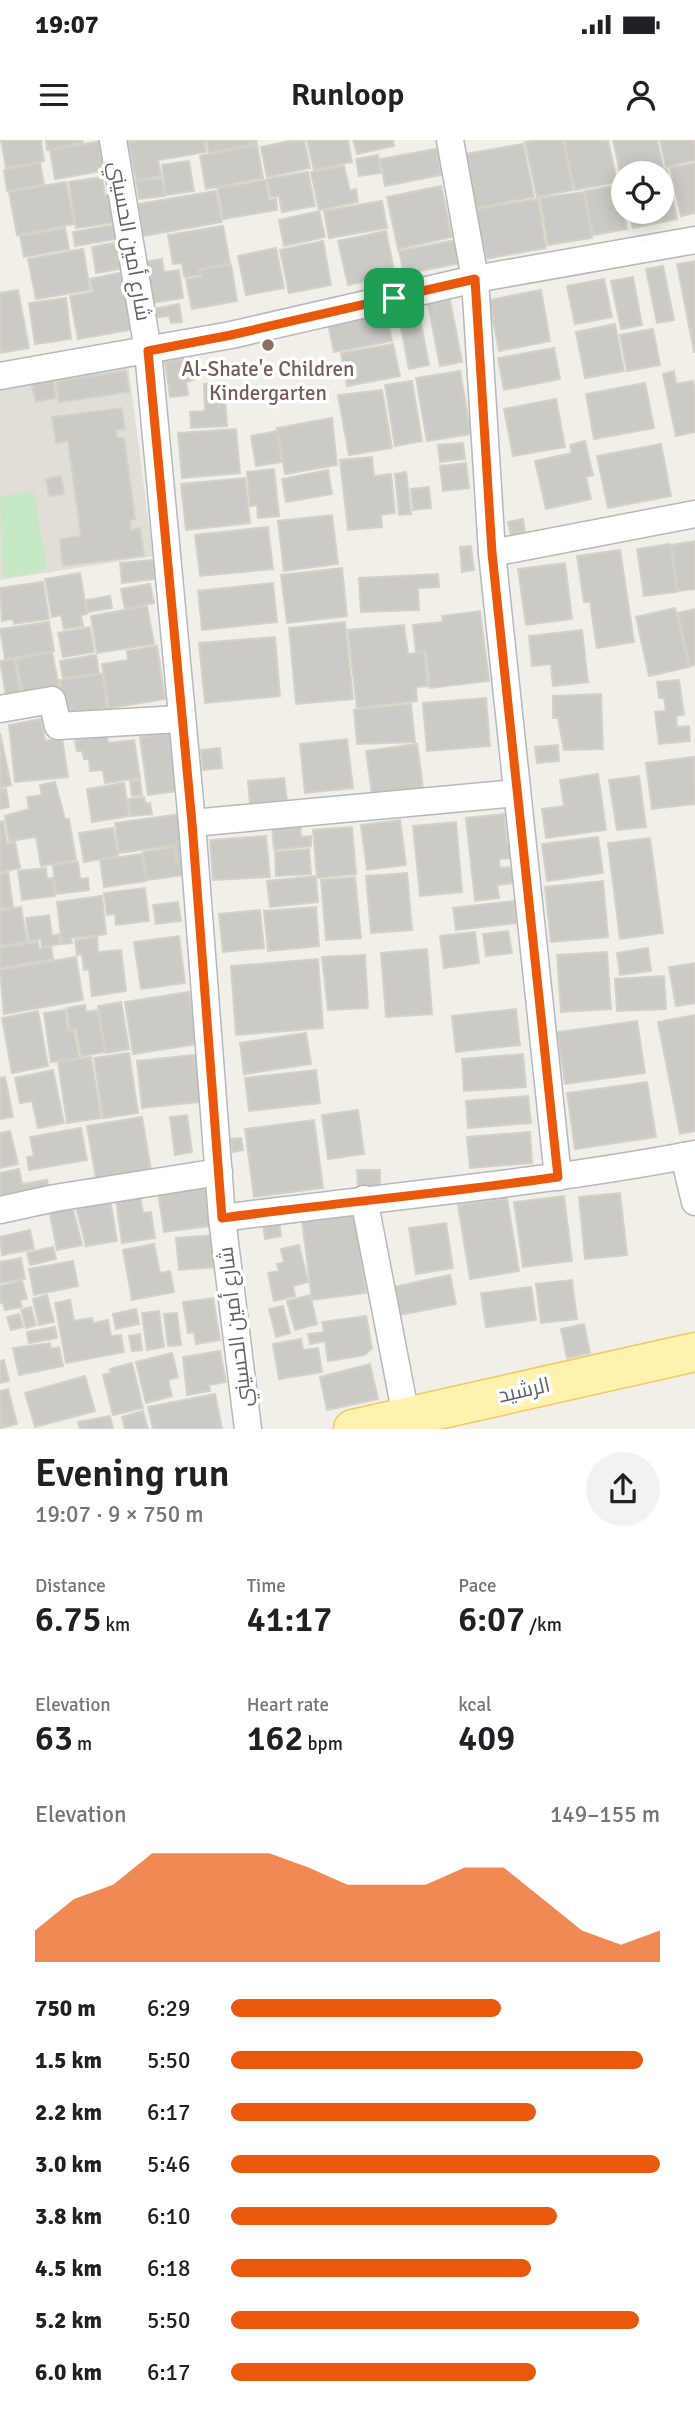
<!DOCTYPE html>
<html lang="en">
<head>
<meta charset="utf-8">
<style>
	body { margin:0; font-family:Signika,Cairo,sans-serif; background:#f2f2f2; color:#202124; height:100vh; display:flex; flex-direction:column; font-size:26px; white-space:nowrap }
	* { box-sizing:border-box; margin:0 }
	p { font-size:23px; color:#757577 }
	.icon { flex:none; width:38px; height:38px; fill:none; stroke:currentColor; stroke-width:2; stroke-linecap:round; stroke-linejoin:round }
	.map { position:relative; height:1289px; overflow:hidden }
	.side { display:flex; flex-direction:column; background:#fff; flex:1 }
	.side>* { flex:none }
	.controls { position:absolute; left:611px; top:21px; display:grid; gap:14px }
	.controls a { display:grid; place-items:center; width:63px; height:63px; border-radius:50%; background:#fff; box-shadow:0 4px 18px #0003; font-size:35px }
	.pin { position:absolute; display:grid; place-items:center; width:60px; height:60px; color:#fff; margin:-30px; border-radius:14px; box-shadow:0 4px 10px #0006 }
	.round { display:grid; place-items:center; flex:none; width:74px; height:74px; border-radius:37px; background:#f2f2f2 }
	.head { display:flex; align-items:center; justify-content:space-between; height:119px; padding:0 35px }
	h1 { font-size:38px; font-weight:600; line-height:52px }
	.metrics { display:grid; grid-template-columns:repeat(3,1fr); gap:10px; height:119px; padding:7px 35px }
	.metrics div { display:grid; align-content:center }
	.metrics b { font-size:35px; font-weight:600 }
	.metrics small { font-size:19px; font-weight:400 }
	.metrics p { font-size:19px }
	.chart { height:196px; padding:14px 35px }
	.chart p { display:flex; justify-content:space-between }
	.chart svg { width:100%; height:126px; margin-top:7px; fill:#ea580c; opacity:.7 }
	ul { padding:0 35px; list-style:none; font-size:23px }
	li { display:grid; grid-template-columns:112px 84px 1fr; align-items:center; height:52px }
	li i { height:18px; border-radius:9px; background:#ea580c }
	.status { display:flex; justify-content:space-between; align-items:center; height:49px; padding:0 35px; background:#fff; direction:ltr }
	.status svg { height:19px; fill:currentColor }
	header { display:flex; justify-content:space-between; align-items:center; height:91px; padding:0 35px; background:#fff; font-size:32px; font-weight:600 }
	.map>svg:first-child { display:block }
	.education { fill:#e1ded6 }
	.green { fill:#c5e8c5 }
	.building { fill:#cccac5; stroke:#d6d1c6; stroke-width:2 }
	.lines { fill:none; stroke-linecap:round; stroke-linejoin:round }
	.street-casing { stroke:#b5b8bc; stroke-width:29 }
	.primary-casing { stroke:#f2c960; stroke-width:41 }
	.street { stroke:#fff; stroke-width:26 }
	.primary { stroke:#fff2af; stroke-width:38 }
	.route-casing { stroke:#fff; stroke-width:14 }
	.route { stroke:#ea580c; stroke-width:9 }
	.education-dot { fill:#8d6e63; stroke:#fff; stroke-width:2.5 }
	.labels { text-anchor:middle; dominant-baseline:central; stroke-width:7; stroke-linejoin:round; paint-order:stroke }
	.street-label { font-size:21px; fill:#5f6368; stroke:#fff }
	.education-label { font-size:21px; fill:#785e54; stroke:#fff }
</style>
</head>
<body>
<div class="status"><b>19:07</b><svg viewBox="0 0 49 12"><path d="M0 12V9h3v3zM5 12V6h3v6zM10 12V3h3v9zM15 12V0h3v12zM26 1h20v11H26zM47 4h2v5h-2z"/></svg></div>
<header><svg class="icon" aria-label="menu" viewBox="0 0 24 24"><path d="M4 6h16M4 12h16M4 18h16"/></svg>Runloop<svg class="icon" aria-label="person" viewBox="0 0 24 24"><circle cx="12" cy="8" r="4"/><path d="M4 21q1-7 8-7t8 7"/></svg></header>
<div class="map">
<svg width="695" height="1289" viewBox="0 0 695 1289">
	<rect width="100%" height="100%" fill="#f1efe8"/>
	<path class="education" d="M128,223L153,416L0,440V247Z"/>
	<path class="green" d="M34,351L47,430L3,438L0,357Z"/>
	<g class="building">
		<path d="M1,0H41L44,21L6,28Z"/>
		<path d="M46,0H82L83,3L47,10Z"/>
		<path d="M107,0L113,29L55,39L50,10Z"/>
		<path d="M136,0H204L206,12L158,20L161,36L136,40L128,1Z"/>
		<path d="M206,0H256L257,4L209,13Z"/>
		<path d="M294,0H304L310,28L267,37L261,7Z"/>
		<path d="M307,0H348L352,22L314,30Z"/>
		<path d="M353,0H393L394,6L357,14Z"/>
		<path d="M537,0H563L573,50L537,57L525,2Z"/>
		<path d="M564,0H608L617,42L575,50Z"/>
		<path d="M613,0H657L663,27L621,36Z"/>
		<path d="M660,0H695V20L666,27Z"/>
		<path d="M523,4L534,57L475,68L465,14Z"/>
		<path d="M257,5L263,38L206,49L200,16Z"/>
		<path d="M436,9L441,35L385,46L380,19Z"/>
		<path d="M378,15L381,33L359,36L356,19Z"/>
		<path d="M189,21L194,51L166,55L162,25Z"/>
		<path d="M40,23L44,44L7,51L4,30Z"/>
		<path d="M695,23V73L681,76L670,28Z"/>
		<path d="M344,26L350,51L356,49L358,62L319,70L311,32Z"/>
		<path d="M667,29L677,79L633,88L629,72H662V33H645Z"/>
		<path d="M308,32L315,66L282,72L279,56L271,57L267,39Z"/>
		<path d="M102,37L105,55L113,53L118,82L76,88L69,42Z"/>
		<path d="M162,38L165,56L139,59L136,41Z"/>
		<path d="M266,40L269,60L276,59L277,70L223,79L218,48Z"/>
		<path d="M66,42L74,84L17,95L9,52Z"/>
		<path d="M618,45L627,89L593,95L585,51Z"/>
		<path d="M441,46L452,97L398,109L387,57Z"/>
		<path d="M216,51L222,82L143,96L138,64Z"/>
		<path d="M584,52L592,98L548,105L540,58Z"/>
		<path d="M538,59L546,108L484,119L476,69Z"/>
		<path d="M382,61L387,88L329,98L324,71Z"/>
		<path d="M319,71L325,97L284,106L279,80Z"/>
		<path d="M120,84L122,98L75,106L73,92Z"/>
		<path d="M223,86L230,123L199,129L200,135L184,137L182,123L173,124L168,95Z"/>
		<path d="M65,88L69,109L24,117L20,96Z"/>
		<path d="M386,91L395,135L348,145L338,101Z"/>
		<path d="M456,100L461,123L404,134L399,111Z"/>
		<path d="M125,101L130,127L96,133L92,107Z"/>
		<path d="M323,101L331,145L289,153L280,110Z"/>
		<path d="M276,108L284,148L246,155L238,116Z"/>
		<path d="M83,109L90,150L36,159L28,119Z"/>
		<path d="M162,119L164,132L179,130L183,158L151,163L144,122Z"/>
		<path d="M695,121V212H694L677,124Z"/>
		<path d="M231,125L237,161L192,169L186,139L202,137L200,130Z"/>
		<path d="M663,126L674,180L657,183L646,129Z"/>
		<path d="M124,132L135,189L78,199L70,156L93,152L90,139Z"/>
		<path d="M633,137L642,185L621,189L611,141Z"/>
		<path d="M604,139L612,177L575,184L567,146Z"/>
		<path d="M18,150L29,208L0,213V153Z"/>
		<path d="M541,150L550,201L499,211L489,160Z"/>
		<path d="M449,155L462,222L440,226L427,159Z"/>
		<path d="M66,158L71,199L35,204L29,163Z"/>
		<path d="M417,163L429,225L409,229L397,167Z"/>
		<path d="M179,164L182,182L171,183L169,176L153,178L152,169Z"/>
		<path d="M385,168L392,201L334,212L327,179Z"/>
		<path d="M615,184L624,231L585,238L576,192Z"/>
		<path d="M653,189L660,225L627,231L620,195Z"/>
		<path d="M393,204L400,236L347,246L341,213Z"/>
		<path d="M554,208L560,239L504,250L498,218Z"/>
		<path d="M190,218L194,240L186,242L188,255L170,257L165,222Z"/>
		<path d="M126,231L129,252L59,262L56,241Z"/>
		<path d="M460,231L471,294L427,301L416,238Z"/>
		<path d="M674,231L676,244L693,241L695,250V292L676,296L663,234Z"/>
		<path d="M53,240L56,258L36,262L32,244Z"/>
		<path d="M412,241L422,301L395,306L385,245Z"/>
		<path d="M224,243L227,286L191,288L190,272L205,271L204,244Z"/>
		<path d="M645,243L654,288L594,299L586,254Z"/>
		<path d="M382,250L392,308L349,315L338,255Z"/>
		<path d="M556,259L565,307L513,316L504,269Z"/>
		<path d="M122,268L125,289L116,290L117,298H124L135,379L130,380L131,390L140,388L144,416L63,426L60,399L81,396L68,301L56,303L52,277Z"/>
		<path d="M332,278L337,325L285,334L277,288Z"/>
		<path d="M236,289L240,333L182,338L178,293Z"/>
		<path d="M277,291L282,322L256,326L251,296Z"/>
		<path d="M585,301L593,335L586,337L591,359L546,369L535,321L572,313L570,305Z"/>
		<path d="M463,303L465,319L440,322L438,305Z"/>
		<path d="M661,304L671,356L608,368L597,316Z"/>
		<path d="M372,317L374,336L391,334L395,373L381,375L382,387L348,390L340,320Z"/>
		<path d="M466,323L469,348L443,351L440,326Z"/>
		<path d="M274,329L279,376L258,378L257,365L250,366L247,332Z"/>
		<path d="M328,330L332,354L286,362L282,339Z"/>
		<path d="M406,332L411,374L399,375L395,334Z"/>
		<path d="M61,336L64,354L49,356L46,339Z"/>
		<path d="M245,338L250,383L186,390L181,344Z"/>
		<path d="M429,347L431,368L413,370L411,349Z"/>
		<path d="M332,375L338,424L284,431L278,381Z"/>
		<path d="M523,379L525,392L511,395L508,382Z"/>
		<path d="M268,387L273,429L200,436L195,395Z"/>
		<path d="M695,401V449L678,451L671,405Z"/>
		<path d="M670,404L677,452L644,456L637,409Z"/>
		<path d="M471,406L474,430L462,432L460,407Z"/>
		<path d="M620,410L634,502L597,508L590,462H584L577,416Z"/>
		<path d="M153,420L155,439L122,443L120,423Z"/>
		<path d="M565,423L572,479L526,485L518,429Z"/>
		<path d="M342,428L347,476L287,483L281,435Z"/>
		<path d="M80,433L87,474L81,475L83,486L64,489L61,475L52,477L45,439Z"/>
		<path d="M438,434L439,447L418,448L419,470L361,472L359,438Z"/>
		<path d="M43,442L49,479L14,484L13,479L2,481L0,448Z"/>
		<path d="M273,443L277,482L202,490L198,451Z"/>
		<path d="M150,444L154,463L125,469L121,449Z"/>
		<path d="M110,456L112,468L88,472L86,460Z"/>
		<path d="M147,466L154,504L97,513L91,476Z"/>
		<path d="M675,468L689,527L649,536L636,477Z"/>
		<path d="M695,469V525L690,526L678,473Z"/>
		<path d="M480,471L489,541L430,548L426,511L416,512L413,485L443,482L442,476Z"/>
		<path d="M49,482L54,511L5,519L0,489Z"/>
		<path d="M345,482L353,559L296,564L289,488Z"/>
		<path d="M404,485L408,514L424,512L428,546L416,547L417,561L357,568L348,490Z"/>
		<path d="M90,487L94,512L63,517L58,493Z"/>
		<path d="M582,490L588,542L553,546L551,524L532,526L529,496Z"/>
		<path d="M275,497L280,556L205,563L199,503Z"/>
		<path d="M157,506L165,559L109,568L102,524L128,520L127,511Z"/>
		<path d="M52,512L59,547L23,553L16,519Z"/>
		<path d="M96,515L99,533L63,538L60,521Z"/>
		<path d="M14,519L21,552L6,555L0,521Z"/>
		<path d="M102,534L107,568L65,574L60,540Z"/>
		<path d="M679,540L684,575L676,576L677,587L689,586L690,601L659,604L655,572L666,571L664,558H659L657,542Z"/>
		<path d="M601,554L603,609L564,610L558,578H553V556Z"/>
		<path d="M486,558L490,606L427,611L423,563Z"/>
		<path d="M411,564L415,602L357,604L354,570Z"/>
		<path d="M41,579L45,601L62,598L68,637L15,642L9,585Z"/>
		<path d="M0,593L11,645L0,648Z"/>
		<path d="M170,593L178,651L148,655L140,597Z"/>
		<path d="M107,596L108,603L134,600L140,638L105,643L103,630L90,631L89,619H84L82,611H77L75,600Z"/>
		<path d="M347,599L353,648L305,653L300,604Z"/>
		<path d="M417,604L423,648L372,654L366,611Z"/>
		<path d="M558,605L559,621L537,623L535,607Z"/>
		<path d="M220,608L222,628L203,630L201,610Z"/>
		<path d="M694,617L695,664L652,669L646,623Z"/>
		<path d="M598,634L606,690L546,698L542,669L564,666L560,640Z"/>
		<path d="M639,636L646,687L617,690L609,640Z"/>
		<path d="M284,638L287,661L250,664L248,641Z"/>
		<path d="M140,640L142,655L132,656L130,641Z"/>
		<path d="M55,642L65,679H69L76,720L41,726L36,697L9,701L5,676L29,669L27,657L42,655L40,645Z"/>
		<path d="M124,643L129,676L92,682L87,649Z"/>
		<path d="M6,649L9,667L0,669V650Z"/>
		<path d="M144,657L146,664L150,663L152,674L131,676L128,659Z"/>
		<path d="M180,674L191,719L177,721L174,705L119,713L115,683Z"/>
		<path d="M504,674L507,705L512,704L514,718L499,719L500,728L514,727L515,743L497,745L499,758L475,761L466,678Z"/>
		<path d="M400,680L406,725L367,730L361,685Z"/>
		<path d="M3,681L7,704L15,702L20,728L0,732V682Z"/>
		<path d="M300,681L301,697L311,696V706L274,710L272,684Z"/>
		<path d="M456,682L462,752L420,756L413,686Z"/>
		<path d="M352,687L356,734L317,738L313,690Z"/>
		<path d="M113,688L118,716L84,722L79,693Z"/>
		<path d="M266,696L270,737L213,740L210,700Z"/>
		<path d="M598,697L603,733L547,741L542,704Z"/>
		<path d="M650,698L663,793L620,799L608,703Z"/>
		<path d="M174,707L176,722L188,720L190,734L147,740L143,712Z"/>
		<path d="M309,709L311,734L276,736L275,712Z"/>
		<path d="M142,714L146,741L104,747L100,720Z"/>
		<path d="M78,722L80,739L88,738L89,750L56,754L53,725Z"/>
		<path d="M46,728L47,739L53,738L55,756L22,760L18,731Z"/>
		<path d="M8,732L13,767L0,769V734Z"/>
		<path d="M407,733L412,790L371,793L366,736Z"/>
		<path d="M316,736L318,762L270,767L267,741Z"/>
		<path d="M355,737L361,798L326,800L321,740Z"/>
		<path d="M603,741L608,797L551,802L545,747Z"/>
		<path d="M145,748L149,781L116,785L115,774L107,775L104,753Z"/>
		<path d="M102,756L106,794L71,798L72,803L62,804L57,762Z"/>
		<path d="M514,761L517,783L456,790L453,768Z"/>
		<path d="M178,762L181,781L156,784L153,765Z"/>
		<path d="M21,767L27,802L0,806V771Z"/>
		<path d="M316,767L319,806L268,811L264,771Z"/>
		<path d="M260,770L264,808L223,812L219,774Z"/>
		<path d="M49,775L52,796L59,794L60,804L42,807L41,799L29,801L26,778Z"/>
		<path d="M508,791L512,813L486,816L483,794Z"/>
		<path d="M475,792L479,823L444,828L440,796Z"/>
		<path d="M179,796L185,843L141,849L134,802Z"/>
		<path d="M97,797L98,812L121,810L126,851L92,856L89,829L84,830L82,814L77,815L75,800Z"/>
		<path d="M38,802L39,809L51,807L53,819L0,828V808Z"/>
		<path d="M648,808L651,831L620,835L617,813Z"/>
		<path d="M427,809L432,874L386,877L381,813Z"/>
		<path d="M607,812L611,869L561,872L557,815Z"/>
		<path d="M365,815L368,868L328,870L322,817Z"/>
		<path d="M76,817L83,860L4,874L0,830Z"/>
		<path d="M318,819L323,888L236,895L231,826Z"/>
		<path d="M695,823V863L676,866L669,827Z"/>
		<path d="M664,836L666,869L617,871L615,839Z"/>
		<path d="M189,852L197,904L133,914L125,862Z"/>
		<path d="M121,862L129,909L106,913L98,866Z"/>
		<path d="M85,865L86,872L97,870L105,912L81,916L76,888L70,889L67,868Z"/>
		<path d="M516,869L520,905L456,912L452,876Z"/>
		<path d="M65,870L68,891L74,890L79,918L51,922L44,873Z"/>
		<path d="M38,871L48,926L12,933L2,878Z"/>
		<path d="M695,875V991L680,994L658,882Z"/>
		<path d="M637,881L645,933L565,944L557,892Z"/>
		<path d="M306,893L311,924L244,934L240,903Z"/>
		<path d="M129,913L138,973L103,978L94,918Z"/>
		<path d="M203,914L208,961L142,968L137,921Z"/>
		<path d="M523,914L526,947L464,951L462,919Z"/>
		<path d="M91,917L101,978L67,983L58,922Z"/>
		<path d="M53,930L64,983L38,988L32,961L20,963L15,938Z"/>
		<path d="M316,930L320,963L249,971L245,938Z"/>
		<path d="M5,937L13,977L0,979V938Z"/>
		<path d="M647,942L656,997L575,1009L567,953Z"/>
		<path d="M528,956L531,983L468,988L466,961Z"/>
		<path d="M358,970L364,1014L328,1019L322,975Z"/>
		<path d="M187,975L192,1012L175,1015L170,977Z"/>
		<path d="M142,977L152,1036L97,1044L87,986Z"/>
		<path d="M314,980L323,1048L254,1057L245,989Z"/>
		<path d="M81,988L87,1020L29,1030L27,1017L34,1016L30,997Z"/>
		<path d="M10,991L18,1024L0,1028V993Z"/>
		<path d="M530,992L532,1023L470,1028L467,997Z"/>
		<path d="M241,998L243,1010L233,1012L231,999Z"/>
		<path d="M19,1029L22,1044L47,1040L50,1053L0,1062V1033Z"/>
		<path d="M357,1030H380V1047H358Z"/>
		<path d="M204,1039L211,1086L164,1092L157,1046Z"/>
		<path d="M139,1049L143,1073L151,1072L155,1098L122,1103L115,1053Z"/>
		<path d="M109,1053L117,1101L86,1106L74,1059Z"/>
		<path d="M620,1053L627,1115L585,1119L579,1057Z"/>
		<path d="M564,1056L572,1121L523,1127L514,1062Z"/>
		<path d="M507,1058L519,1131L470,1139L458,1065Z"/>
		<path d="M72,1065L82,1105L57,1110L49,1069Z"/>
		<path d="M355,1073L366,1153L312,1160L302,1080Z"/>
		<path d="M279,1081L281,1096L265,1099L263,1083Z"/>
		<path d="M446,1083L453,1128L416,1134L409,1088Z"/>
		<path d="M30,1090L34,1109L2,1115L0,1097Z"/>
		<path d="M214,1095L216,1127L179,1130L176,1098Z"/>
		<path d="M154,1104L160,1133L170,1131L174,1152L132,1160L123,1110Z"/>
		<path d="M299,1105L308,1142L293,1146L295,1156L274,1161L268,1133L279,1131L277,1124L284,1122L281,1109Z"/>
		<path d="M53,1107L56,1119L30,1125L27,1113Z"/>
		<path d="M21,1118L25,1139L0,1143V1122Z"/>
		<path d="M73,1121L78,1146L34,1155L29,1129Z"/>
		<path d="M450,1135L456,1164L399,1175L393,1147Z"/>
		<path d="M572,1140L577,1179L541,1183L536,1144Z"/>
		<path d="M22,1141L27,1159L20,1160L22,1167L5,1170L3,1163H0V1146Z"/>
		<path d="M531,1147L536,1180L486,1187L481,1153Z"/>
		<path d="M47,1155L54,1182L39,1185L33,1159Z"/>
		<path d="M310,1155L317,1184L295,1190L287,1161Z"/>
		<path d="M213,1158L220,1200L196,1204L194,1192L188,1193L183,1162Z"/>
		<path d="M70,1160L74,1181L92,1178L93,1183L108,1180L111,1196L121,1195L124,1212L66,1223L55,1163Z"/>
		<path d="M283,1166L290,1193L276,1197L269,1169Z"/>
		<path d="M31,1167L36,1185L26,1188L21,1170Z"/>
		<path d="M136,1169L139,1184L116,1189L113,1174Z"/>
		<path d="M159,1171L164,1207L147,1210L142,1173Z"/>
		<path d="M177,1173L181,1205L168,1206L164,1174Z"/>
		<path d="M19,1174L23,1187L11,1190L7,1177Z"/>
		<path d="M366,1176L372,1208L365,1215L328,1221L325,1201L310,1204L308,1194L324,1192L322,1182Z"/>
		<path d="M584,1184L590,1213L567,1218L561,1189Z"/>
		<path d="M55,1187L57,1198L29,1203L27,1192Z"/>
		<path d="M140,1194L142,1210L132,1211L129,1196Z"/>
		<path d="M301,1199L303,1210L318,1208L322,1232L279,1239L273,1204Z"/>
		<path d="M50,1203L51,1209L59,1207L63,1226L19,1235L13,1208Z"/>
		<path d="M220,1211L226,1242L209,1245L210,1251L187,1255L183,1217Z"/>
		<path d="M172,1213L178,1237L168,1240L172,1256L146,1263L136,1222Z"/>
		<path d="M4,1220L9,1241L0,1243V1221Z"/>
		<path d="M132,1223L143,1268L113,1275L103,1235L111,1233L110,1229Z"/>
		<path d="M370,1224L378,1259L327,1270L320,1237Z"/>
		<path d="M85,1236L95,1271L35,1287L25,1253Z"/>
		<path d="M8,1249L17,1284L1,1288L0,1251Z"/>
		<path d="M215,1254L222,1289H153L148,1267Z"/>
		<path d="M143,1271L148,1289H125L122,1277Z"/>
		<path d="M110,1276L113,1289H80L78,1282Z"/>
	</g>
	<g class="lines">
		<defs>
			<g id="street">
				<path d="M113,0L148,211L192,683L222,1078L248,1289"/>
				<path d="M450,0L475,139L492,413L558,1037"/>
				<path d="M0,236L231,195L475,139L695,100"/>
				<path d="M492,413L695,374"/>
				<path d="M0,569L52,560L58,586L180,579"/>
				<path d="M192,683L517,653"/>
				<path d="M684,1016L695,1062"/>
				<path d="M364,1059L406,1276"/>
				<path d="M0,1070L55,1058L219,1032"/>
				<path d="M222,1078C380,1057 538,1044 695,1014"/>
			</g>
			<path id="primary" d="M353,1289L695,1212"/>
		</defs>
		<use href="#street" class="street-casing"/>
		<use href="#primary" class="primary-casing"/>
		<use href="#street" class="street"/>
		<use href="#primary" class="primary"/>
	</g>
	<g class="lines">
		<defs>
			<path id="route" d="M475,139L492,413L558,1037C446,1053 334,1063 222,1078L192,683L148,211L231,195Z"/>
		</defs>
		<use href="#route" class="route-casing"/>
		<use href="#route" class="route"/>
	</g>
	<circle class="education-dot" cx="268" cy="205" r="7"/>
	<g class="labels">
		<g class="street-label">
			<text transform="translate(130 101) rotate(80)">شارع أمين الحسيني</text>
			<text transform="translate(235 1187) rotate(-97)">شارع أمين الحسيني</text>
			<text transform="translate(524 1250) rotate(-13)">الرشيد</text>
		</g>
		<g class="education-label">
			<text x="268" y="229">Al-Shate'e Children<tspan x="268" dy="24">Kindergarten</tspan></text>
		</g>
	</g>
</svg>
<div class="controls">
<a><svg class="icon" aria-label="locate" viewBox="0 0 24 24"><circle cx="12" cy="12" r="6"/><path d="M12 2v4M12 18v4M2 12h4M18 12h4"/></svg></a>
</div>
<div class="pin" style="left:394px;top:158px;background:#1e9e55"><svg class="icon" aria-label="arrive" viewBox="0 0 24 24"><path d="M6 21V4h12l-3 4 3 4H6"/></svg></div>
</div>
<section class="side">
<div class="head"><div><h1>Evening run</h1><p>19:07 · 9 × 750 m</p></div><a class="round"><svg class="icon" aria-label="share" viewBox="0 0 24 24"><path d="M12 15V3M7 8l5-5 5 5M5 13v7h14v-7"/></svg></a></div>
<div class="metrics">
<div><p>Distance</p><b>6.75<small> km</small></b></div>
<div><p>Time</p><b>41:17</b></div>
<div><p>Pace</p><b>6:07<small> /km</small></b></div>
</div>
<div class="metrics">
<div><p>Elevation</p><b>63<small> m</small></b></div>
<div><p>Heart rate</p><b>162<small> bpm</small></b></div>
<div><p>kcal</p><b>409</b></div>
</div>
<div class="chart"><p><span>Elevation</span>149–155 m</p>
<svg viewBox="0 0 160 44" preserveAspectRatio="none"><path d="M0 44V33L10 22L20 17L30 6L40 6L50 6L60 6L70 11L80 17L90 17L100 17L110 11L120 11L130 22L140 33L150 38L160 33V44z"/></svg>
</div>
<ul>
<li><b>750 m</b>6:29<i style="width:63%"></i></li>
<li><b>1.5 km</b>5:50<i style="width:96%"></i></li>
<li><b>2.2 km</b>6:17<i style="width:71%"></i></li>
<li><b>3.0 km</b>5:46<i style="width:100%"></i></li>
<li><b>3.8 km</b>6:10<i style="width:76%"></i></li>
<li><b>4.5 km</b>6:18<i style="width:70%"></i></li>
<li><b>5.2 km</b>5:50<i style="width:95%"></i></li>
<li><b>6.0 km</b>6:17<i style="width:71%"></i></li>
</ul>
</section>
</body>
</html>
